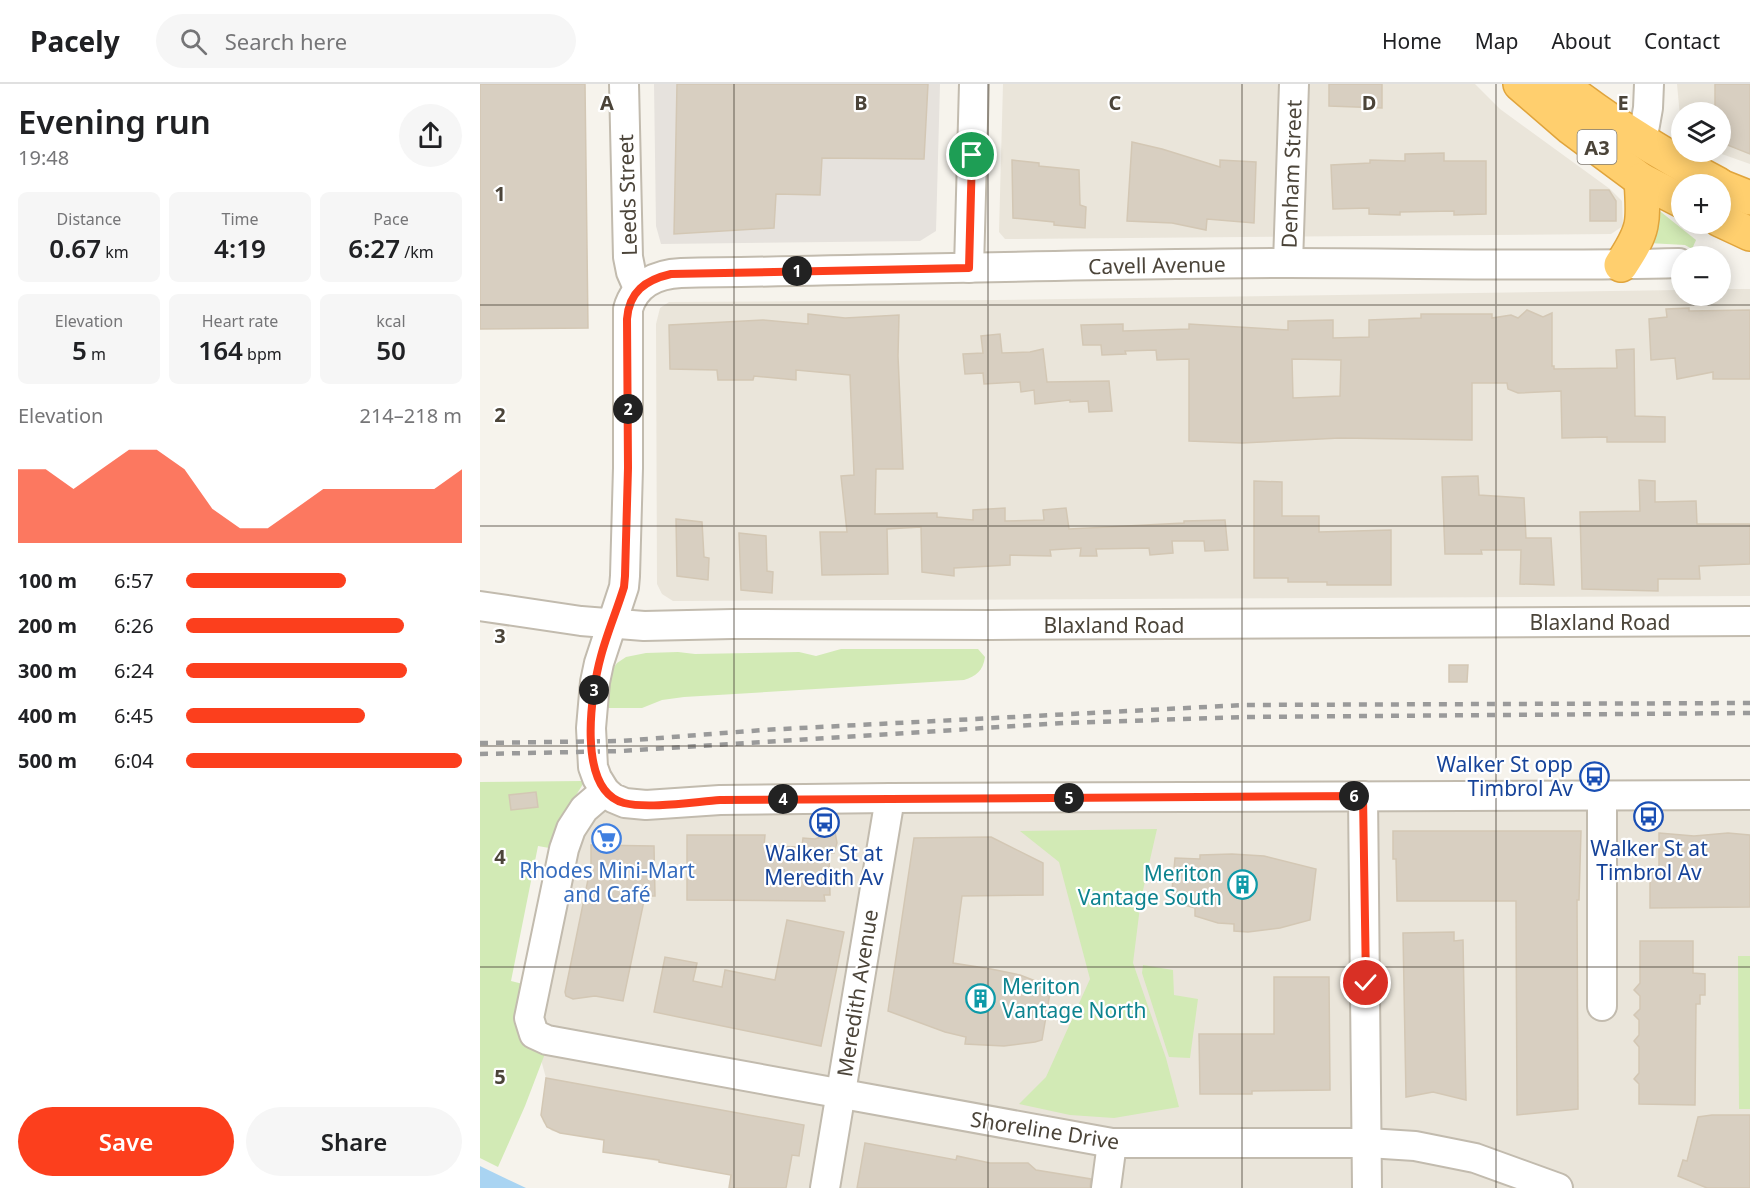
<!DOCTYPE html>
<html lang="en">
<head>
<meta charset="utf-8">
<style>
	body { margin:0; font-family:"Noto Sans",sans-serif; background:#f6f6f6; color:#202124; height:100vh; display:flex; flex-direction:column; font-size:22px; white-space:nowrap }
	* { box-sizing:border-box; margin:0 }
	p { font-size:20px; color:#757577 }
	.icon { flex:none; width:33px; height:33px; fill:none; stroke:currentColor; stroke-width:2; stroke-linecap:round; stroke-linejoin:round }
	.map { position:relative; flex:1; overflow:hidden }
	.panel { display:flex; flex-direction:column; background:#fff; width:480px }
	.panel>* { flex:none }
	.tools { position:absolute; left:1191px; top:18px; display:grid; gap:12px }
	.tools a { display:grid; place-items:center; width:60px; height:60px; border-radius:50%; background:#fff; box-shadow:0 3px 15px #0003; font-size:30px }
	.pin { position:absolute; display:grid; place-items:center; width:51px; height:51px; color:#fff; margin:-26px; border:3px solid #fff; border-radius:50%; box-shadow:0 2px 6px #0007 }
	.km { position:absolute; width:30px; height:30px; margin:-15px; border-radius:50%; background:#222; color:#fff; font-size:16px; line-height:30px; text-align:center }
	.round { display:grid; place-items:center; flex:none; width:63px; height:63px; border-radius:32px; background:#f6f6f6 }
	.summary { display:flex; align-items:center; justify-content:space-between; height:102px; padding:0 18px }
	h1 { font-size:33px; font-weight:600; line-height:45px }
	.metrics { display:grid; grid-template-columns:repeat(3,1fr); gap:9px; height:102px; padding:6px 18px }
	.metrics div { display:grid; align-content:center; border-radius:9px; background:#f6f6f6; text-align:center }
	.metrics b { font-size:26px; font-weight:600 }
	.metrics small { font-size:16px; font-weight:400 }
	.metrics p { font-size:16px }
	.chart { height:168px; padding:12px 18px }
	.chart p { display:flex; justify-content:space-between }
	.chart svg { width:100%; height:108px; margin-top:6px; fill:#fc3f1d; opacity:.7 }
	.primary-button { display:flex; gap:12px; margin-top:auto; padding:12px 18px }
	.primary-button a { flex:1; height:69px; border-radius:36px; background:#fc3f1d; color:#fff; font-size:24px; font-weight:600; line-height:69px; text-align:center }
	.primary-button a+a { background:#f6f6f6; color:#202124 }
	ul { padding:0 18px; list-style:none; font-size:20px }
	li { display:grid; grid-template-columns:96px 72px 1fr; align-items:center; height:45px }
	li i { height:15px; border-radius:8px; background:#fc3f1d }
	header { display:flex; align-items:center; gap:36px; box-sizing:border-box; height:84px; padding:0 30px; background:#fff; border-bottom:2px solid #e0e0e0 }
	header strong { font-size:28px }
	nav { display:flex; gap:33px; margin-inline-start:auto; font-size:21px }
	.search { width:420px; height:54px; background:#f6f6f6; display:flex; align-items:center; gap:15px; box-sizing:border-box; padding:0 21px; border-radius:33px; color:#757577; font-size:22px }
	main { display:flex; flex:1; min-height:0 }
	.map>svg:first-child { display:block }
	.residential { fill:#eae5da }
	.industrial { fill:#e6e2dd }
	.green { fill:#d2eab5 }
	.water { fill:#a9d4f2 }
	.building { fill:#d8cfc1; stroke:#d3c7b4; stroke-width:1.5; fill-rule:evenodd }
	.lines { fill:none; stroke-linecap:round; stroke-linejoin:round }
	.minor-casing { stroke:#c2bbae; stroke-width:32 }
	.highway-casing { stroke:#e0a43c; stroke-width:36 }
	.minor { stroke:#fff; stroke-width:28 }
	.highway { stroke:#ffcf6e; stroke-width:33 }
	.rail { stroke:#9a9a9a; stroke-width:4.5; stroke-dasharray:8 8; stroke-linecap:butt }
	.route-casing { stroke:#fff; stroke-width:12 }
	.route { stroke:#fc3f1d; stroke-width:8 }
	.grid { fill:none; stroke:#4b4439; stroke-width:1.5; stroke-opacity:0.55 }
	.labels { text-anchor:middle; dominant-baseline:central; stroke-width:4.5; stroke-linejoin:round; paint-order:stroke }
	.shield { fill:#fff; stroke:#817c74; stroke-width:1.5 }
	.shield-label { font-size:20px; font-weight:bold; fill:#4b4439 }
	.street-label { font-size:21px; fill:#4b4439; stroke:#fff }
	.transit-label { font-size:21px; fill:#164399; stroke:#fff }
	.shop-label { font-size:21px; fill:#366cbe; stroke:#fff }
	.culture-label { font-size:21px; fill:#0d838f; stroke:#fff; text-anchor:end }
	.grid-label { font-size:20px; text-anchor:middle; font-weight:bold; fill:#4b4439; stroke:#fff; stroke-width:4.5; stroke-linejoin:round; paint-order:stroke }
</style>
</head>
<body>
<header>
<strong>Pacely</strong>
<div class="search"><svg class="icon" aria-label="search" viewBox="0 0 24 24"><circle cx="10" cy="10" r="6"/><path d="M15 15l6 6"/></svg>Search here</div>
<nav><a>Home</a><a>Map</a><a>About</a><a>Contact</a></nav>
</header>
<main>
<section class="panel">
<div class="summary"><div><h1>Evening run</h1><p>19:48</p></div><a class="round"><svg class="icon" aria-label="share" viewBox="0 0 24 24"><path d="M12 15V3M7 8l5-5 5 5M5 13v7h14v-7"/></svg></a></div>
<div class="metrics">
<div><p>Distance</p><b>0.67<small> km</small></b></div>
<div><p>Time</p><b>4:19</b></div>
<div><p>Pace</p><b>6:27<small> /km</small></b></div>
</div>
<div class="metrics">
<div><p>Elevation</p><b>5<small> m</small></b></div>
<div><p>Heart rate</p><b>164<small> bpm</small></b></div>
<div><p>kcal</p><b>50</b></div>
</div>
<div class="chart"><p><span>Elevation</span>214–218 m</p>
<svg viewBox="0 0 160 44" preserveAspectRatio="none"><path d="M0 44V14L10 14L20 22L30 14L40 6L50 6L60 14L70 30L80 38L90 38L100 30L110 22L120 22L130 22L140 22L150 22L160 14V44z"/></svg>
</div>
<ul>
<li><b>100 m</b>6:57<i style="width:58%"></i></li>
<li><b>200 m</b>6:26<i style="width:79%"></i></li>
<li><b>300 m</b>6:24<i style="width:80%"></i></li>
<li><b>400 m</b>6:45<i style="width:65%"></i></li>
<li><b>500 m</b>6:04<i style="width:100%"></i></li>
</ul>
<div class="primary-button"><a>Save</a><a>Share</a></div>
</section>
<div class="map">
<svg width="1270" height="1104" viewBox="0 0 1270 1104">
	<rect width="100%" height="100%" fill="#f6f3ec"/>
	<g class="residential">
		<path d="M523,0H995L1020,25L1130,105L1142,117L1143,142L1131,150L525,155L519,148Z"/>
		<path d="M1197,0H1270V80L1236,68H1240V28H1202L1201,43Z"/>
		<path d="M1241,205H1270V512L193,517L182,510L177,500L176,240L180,224L189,218L515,216L1201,206L1202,212H1240Z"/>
		<path d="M1270,711V1104H249L251,1090L123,1068V1055L72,1047L63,1038L61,1031L66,994L54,950L104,725Z"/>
	</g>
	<path class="industrial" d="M174,0H460L456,147L440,157L181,160L176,142Z"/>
	<g class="green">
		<path d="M1176,124L1216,156L1212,165L1205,161L1168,159Z"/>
		<path d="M361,565H498L505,573C503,587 496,592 484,596L204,613L182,616L162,624H126L129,590L137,579L146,573L166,569L198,568L215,570L319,568L336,572Z"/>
		<path d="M103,697V700L85,729L75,765L58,762L31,897L47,901L66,967L45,1022L18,1083L0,1074V698Z"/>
		<path d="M677,745L661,815L653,879L686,974L699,1023L634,1034L590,1031L539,1020L566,993L610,895L579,778L540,747Z"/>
		<path d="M1258,872H1270V1025H1259Z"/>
		<path d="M663,881L693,886L694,911L718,915L710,974L689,973L662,889Z"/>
	</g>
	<path class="water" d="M0,1082L4,1084L46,1104H0Z"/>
	<g class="building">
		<path d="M0,0H105L108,244L0,245Z"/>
		<path d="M197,0H448L444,75L342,74L340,111L296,110L294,144L194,150Z"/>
		<path d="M849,0H902V24L849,22Z"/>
		<path d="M1235,0H1270V70L1240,58V28H1235Z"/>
		<path d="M652,58L682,65L740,83V76L776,78L774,139L727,135L726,146L692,139L647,137Z"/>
		<path d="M964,69V77H1006V130L974,131V127L920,128V131L889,130V124L853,125L851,81L890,79V76L925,77V70Z"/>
		<path d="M532,76L559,79V82L599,86L600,121L606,123L605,144L574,141V138L533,134Z"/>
		<path d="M1110,106H1129L1136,117V137H1110Z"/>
		<path d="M1209,224V227L1270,226V295H1233V288L1197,295L1195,274L1171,276L1169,235L1187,233L1186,225Z"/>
		<path d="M1047,226L1063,233L1072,229V282H1074V285L1137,284L1136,266L1154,265L1155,332L1185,333V358H1127V353L1082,354L1081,307L1038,309L1028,305L1027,299H992V356L860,354L762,359L709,357V275L677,276L676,266L645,267L646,270L622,271L621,261H603L601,241L643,240V247L709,245V240L808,246V237L853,236V254L889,253V236L941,234V230H1012V234L1031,231L1038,234ZM812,275L861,276L860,312L813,314Z"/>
		<path d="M328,230L365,234L419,231L418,272L423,385H396L395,430L457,429V433L493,436V426L525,424V437L564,436L563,426L586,424L589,445L704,439V437L745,436L748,466L725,467L724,457H692L693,469L670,471L669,464L616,465L617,472H600L601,464L570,466L571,472L530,471V481L474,484V492L442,488L441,443L407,445L408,490L342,491L340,448H367L361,392L374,391L370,291L316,286V296L274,292L273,296H238L237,286L190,285L189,241L283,236L328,240Z"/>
		<path d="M520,250L522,269L550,268L563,265L567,298L629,297L632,327L609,328L608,317L590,318V316L555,320L554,306L541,308L540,298L504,300L503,289L485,290L483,270L503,269L501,252Z"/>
		<path d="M998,392L999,411L1044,414L1046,454H1071L1074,501L1040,500L1041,466H1001L1002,470H965L962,393Z"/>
		<path d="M1159,396L1175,397V418L1216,417L1217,440H1270V480L1219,482L1220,495H1178V507L1102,505L1100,428L1160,427Z"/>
		<path d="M774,397L802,398V432H839V448L911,446V501H847V498H808V494H774Z"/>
		<path d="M196,435L222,438L224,473L229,474L228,496L197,492Z"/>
		<path d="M259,449L286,452L287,487L293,488L292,509L261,506Z"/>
		<path d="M969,581H988L987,598H969Z"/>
		<path d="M56,708L58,723L31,726L29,711Z"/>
		<path d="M913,747H1101L1099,816H1097L1098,1025L1037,1031L1036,817H917L916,775H913Z"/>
		<path d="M355,748L357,759L354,769H349L350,811H344L345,817L207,816V751H285L284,762L322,763L323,754L335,755Z"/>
		<path d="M1179,749L1214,752L1248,749L1270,751V823L1170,824V787H1179Z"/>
		<path d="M511,753L563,779V811L482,812L473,879L511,885L540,891L571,903L562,956L555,958L524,962L485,960L486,953L465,948L408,927L434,754Z"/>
		<path d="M111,761L174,762L175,812H165L143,917L115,912L93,915L86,912L85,908L111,781Z"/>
		<path d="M752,770L784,772L836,785L830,836L800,844L768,848L754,847V840L738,839L715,832V824L691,817L695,774L720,775V771Z"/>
		<path d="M307,836L364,848L341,962L174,928L185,873L217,879L213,897L242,903L245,886L295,896Z"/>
		<path d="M974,848V857L983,856L986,1016L953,1008L926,1013L923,849Z"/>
		<path d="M1160,857H1213V889L1225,890V911H1220V920H1216L1215,1021L1159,1020V1000L1154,995L1159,989V963L1154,957L1159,951V936L1154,931L1160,925V912L1154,906L1160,899Z"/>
		<path d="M794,893H849L850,1006L772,1007V1010H720L719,950H794Z"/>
		<path d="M66,994L324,1041L319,1072L312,1071L306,1104H249L251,1091L179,1078V1076L123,1068L124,1056L80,1049L67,1043L61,1031Z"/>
		<path d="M1232,1031H1270V1104H1227L1198,1092L1203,1076L1207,1077L1218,1033Z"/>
		<path d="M385,1059L476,1076L477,1072L510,1079H548L556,1086L611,1095L610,1104H377Z"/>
	</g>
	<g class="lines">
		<defs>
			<g id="minor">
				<path d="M144,0L148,173L151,188L158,204"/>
				<path d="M1162,58L1168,24L1169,0"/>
				<path d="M808,179L814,0"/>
				<path d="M1199,179C1069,183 938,179 808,179C606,180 404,186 201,189C177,190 155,200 148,225V384L145,492L144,503L119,579L115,598L111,644L113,683L117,694L125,707L133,714L145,719L166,721L240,716L410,714L1270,711"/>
				<path d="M489,184L494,0"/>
				<path d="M0,522L101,537L164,542L252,540L510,541L1270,537"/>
				<path d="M125,707L104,725L91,745L84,765L49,934L54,950L67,956L632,1059H888L935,1062L995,1074L1078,1104"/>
				<path d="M883,712L887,1104"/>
				<path d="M1122,712V922"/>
				<path d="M345,1104L410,714"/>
				<path d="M626,1104L632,1059"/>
			</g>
			<g id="highway">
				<path d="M1040,0L1091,44L1161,96L1202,117"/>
				<path d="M1081,0C1130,39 1183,71 1238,100"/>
				<path d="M1240,102L1270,114"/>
				<path d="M1240,136L1270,150"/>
				<path d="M1141,181C1165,145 1164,138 1161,96"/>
			</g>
		</defs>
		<use href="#minor" class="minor-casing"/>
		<use href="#highway" class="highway-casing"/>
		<use href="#minor" class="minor"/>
		<use href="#highway" class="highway"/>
		<g class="rail">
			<path d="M0,659L141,657L283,646L764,621L1270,619"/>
			<path d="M0,670L142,667L584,639L766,633L1270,629"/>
		</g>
	</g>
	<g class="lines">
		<defs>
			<path id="route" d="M492,71L489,184L191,190C165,196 149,208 147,235L148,384L145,492L144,503C137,526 127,549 121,572C111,608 96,706 144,719C168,725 213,718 240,716L883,712L886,899"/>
		</defs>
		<use href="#route" class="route-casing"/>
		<use href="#route" class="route"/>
	</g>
	<path class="grid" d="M254,0V1104M508,0V1104M762,0V1104M1016,0V1104M0,221H1270M0,442H1270M0,662H1270M0,883H1270"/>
	<defs>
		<symbol id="bus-ring" viewBox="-11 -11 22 22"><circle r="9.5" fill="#fff" stroke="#1a4fb4" stroke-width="1.5"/><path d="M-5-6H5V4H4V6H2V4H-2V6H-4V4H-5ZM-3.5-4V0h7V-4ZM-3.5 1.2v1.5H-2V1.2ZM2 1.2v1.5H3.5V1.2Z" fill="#1a4fb4"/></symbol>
		<symbol id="supermarket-ring" viewBox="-11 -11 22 22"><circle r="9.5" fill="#fff" stroke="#3f7fe0" stroke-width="1.5"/><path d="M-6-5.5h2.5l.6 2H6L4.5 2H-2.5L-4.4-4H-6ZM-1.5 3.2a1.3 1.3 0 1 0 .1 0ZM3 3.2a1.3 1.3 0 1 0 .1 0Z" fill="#3f7fe0"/></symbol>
		<symbol id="building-ring" viewBox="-11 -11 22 22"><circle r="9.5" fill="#fff" stroke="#0f9aa8" stroke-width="1.5"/><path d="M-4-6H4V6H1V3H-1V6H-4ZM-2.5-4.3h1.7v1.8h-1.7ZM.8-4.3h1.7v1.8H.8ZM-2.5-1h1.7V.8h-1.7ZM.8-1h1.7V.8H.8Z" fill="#0f9aa8"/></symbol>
	</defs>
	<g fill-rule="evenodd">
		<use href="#bus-ring" x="1098" y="676" width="33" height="33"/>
		<use href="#bus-ring" x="1152" y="716" width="33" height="33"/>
		<use href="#bus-ring" x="328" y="722" width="33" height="33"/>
		<use href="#supermarket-ring" x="110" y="738" width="33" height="33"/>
		<use href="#building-ring" x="746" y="784" width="33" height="33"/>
		<use href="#building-ring" x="484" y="898" width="33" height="33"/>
	</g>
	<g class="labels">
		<rect class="shield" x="1097.5" y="46" width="39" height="34" rx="4.5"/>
		<g class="shield-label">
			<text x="1117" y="63">A3</text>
		</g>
		<g class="street-label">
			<text transform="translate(811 90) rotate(-88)">Denham Street</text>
			<text transform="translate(147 111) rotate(-92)">Leeds Street</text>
			<text transform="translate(677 181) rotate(-1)">Cavell Avenue</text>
			<text x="1120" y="538">Blaxland Road</text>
			<text x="634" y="541">Blaxland Road</text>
			<text transform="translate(377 909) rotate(-81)">Meredith Avenue</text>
			<text transform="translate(565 1046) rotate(9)">Shoreline Drive</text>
		</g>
		<g class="transit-label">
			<text x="1093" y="680" text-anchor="end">Walker St opp<tspan x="1093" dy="24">Timbrol Av</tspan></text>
			<text x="1169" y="764">Walker St at<tspan x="1169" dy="24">Timbrol Av</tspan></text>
			<text x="344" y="769">Walker St at<tspan x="344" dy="24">Meredith Av</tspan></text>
		</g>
		<g class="shop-label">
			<text x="127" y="786">Rhodes Mini-Mart<tspan x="127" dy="24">and Café</tspan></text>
		</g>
		<g class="culture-label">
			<text x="742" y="789">Meriton<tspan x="742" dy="24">Vantage South</tspan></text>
			<text x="522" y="902" text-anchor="start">Meriton<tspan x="522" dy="24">Vantage North</tspan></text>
		</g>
	</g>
	<g class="grid-label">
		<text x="127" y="26">A</text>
		<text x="381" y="26">B</text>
		<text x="635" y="26">C</text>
		<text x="889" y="26">D</text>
		<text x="1143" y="26">E</text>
		<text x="20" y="117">1</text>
		<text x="20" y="338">2</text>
		<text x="20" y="559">3</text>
		<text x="20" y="780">4</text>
		<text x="20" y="1000">5</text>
	</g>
</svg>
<div class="tools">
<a><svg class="icon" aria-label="layers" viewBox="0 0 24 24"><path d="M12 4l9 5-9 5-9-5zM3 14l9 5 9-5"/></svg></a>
<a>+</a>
<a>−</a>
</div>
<div class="pin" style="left:492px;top:71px;background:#1e9e55"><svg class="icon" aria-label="arrive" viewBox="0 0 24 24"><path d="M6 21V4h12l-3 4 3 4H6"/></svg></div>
<div class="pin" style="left:886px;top:899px;background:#d93025"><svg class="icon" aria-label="check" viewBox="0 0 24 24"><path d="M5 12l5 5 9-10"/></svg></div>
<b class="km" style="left:317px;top:187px">1</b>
<b class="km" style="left:148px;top:325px">2</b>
<b class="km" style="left:114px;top:606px">3</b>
<b class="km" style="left:303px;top:715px">4</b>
<b class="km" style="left:589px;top:714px">5</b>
<b class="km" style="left:874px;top:712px">6</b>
</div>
</main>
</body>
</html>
